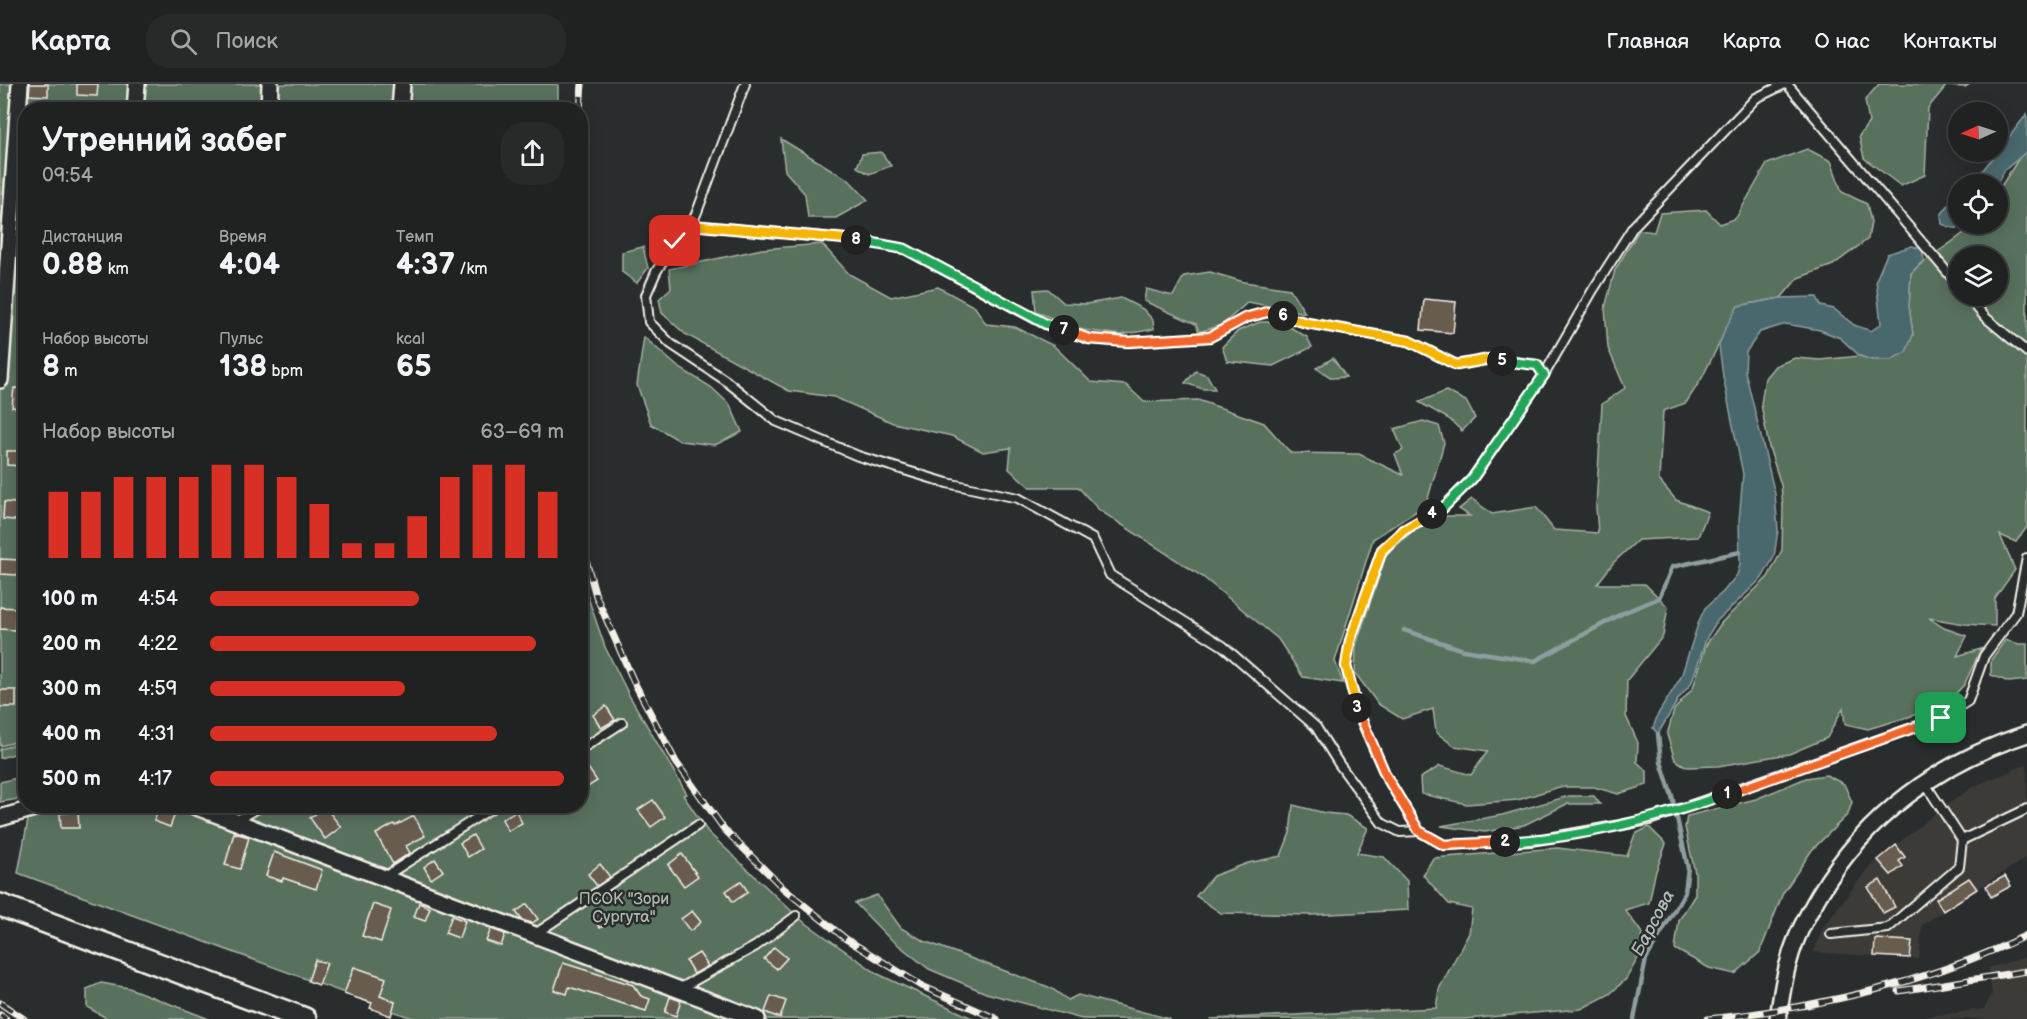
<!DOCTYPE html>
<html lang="ru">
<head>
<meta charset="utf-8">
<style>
	body { margin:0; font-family:"Balsamiq Sans",sans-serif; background:#282a2a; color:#f1f3f6; height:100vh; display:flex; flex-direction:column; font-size:22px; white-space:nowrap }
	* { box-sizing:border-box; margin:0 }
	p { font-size:20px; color:#a2a4a5 }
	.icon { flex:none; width:33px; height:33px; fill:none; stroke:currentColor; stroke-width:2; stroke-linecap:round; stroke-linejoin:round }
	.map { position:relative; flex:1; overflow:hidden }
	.drawer { position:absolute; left:18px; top:18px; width:570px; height:711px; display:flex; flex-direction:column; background:#202222; border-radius:24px; box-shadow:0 3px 15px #0003,0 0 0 2px #3d3f40 }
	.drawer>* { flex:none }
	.needle { width:39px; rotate:267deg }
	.buttons { position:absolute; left:1948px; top:18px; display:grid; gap:12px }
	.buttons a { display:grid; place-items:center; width:60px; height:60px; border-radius:50%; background:#202222; box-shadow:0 3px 15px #0003,0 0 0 2px #3d3f40; font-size:30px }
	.pin { position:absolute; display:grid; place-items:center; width:51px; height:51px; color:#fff; margin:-26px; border-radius:12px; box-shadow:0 3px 9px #0006 }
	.km { position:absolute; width:30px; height:30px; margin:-15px; border-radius:50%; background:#222; color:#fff; font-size:16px; line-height:30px; text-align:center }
	.round { display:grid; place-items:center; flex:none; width:63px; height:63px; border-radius:24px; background:#282a2a }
	.summary { display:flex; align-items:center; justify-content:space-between; height:102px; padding:0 24px }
	h1 { font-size:33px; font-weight:600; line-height:45px }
	.figures { display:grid; grid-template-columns:repeat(3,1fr); gap:9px; height:102px; padding:6px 24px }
	.figures div { display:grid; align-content:center }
	.figures b { font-size:30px; font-weight:600 }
	.figures small { font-size:16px; font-weight:400 }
	.figures p { font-size:16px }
	.chart { height:168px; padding:12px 24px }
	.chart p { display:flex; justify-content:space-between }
	.chart svg { width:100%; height:108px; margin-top:6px; stroke:#d93025; stroke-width:6 }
	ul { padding:0 24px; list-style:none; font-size:20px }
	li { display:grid; grid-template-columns:96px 72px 1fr; align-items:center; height:45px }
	li i { height:15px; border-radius:8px; background:#d93025 }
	header { display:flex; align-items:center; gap:36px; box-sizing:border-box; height:84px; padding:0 30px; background:#202222; border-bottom:2px solid #3d3f40 }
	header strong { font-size:28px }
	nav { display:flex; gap:33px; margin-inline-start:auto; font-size:21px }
	.search { width:420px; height:54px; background:#282a2a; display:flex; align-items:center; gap:15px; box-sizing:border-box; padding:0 21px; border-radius:24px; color:#a2a4a5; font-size:22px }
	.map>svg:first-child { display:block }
	.built { fill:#3d3b38 }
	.green { fill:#59715d; stroke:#a6b1a2; stroke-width:1.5; fill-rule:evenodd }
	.water { fill:#4a676e; stroke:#8e9e9f; stroke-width:1.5 }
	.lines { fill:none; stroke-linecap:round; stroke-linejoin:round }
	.stream { stroke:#8e9e9f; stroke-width:4.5 }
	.building { fill:#685b4f; stroke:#f4f1e8; stroke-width:1.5 }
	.lane-casing { stroke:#f4f1e8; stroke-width:12 }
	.street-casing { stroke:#f4f1e8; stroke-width:20 }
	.secondary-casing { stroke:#f4f1e8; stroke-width:26 }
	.lane { stroke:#2a2d2e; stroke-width:8 }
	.street { stroke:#2a2d2e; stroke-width:15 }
	.secondary { stroke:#2a2d2e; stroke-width:21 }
	.rail-casing { stroke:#f4f1e8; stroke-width:7 }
	.rail { stroke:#2a2d2e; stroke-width:4.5; stroke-dasharray:14; stroke-linecap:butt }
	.split-1-casing { stroke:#fff; stroke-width:12 }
	.split-2-casing { stroke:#fff; stroke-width:12 }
	.split-3-casing { stroke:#fff; stroke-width:12 }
	.split-4-casing { stroke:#fff; stroke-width:12 }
	.split-5-casing { stroke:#fff; stroke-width:12 }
	.split-6-casing { stroke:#fff; stroke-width:12 }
	.split-7-casing { stroke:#fff; stroke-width:12 }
	.split-8-casing { stroke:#fff; stroke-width:12 }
	.split-9-casing { stroke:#fff; stroke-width:12 }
	.split-1 { stroke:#f0652b; stroke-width:8 }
	.split-2 { stroke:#22a559; stroke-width:8 }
	.split-3 { stroke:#f0652b; stroke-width:8 }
	.split-4 { stroke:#f5b400; stroke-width:8 }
	.split-5 { stroke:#22a559; stroke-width:8 }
	.split-6 { stroke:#f5b400; stroke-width:8 }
	.split-7 { stroke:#f0652b; stroke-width:8 }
	.split-8 { stroke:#22a559; stroke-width:8 }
	.split-9 { stroke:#f5b400; stroke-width:8 }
	.labels { text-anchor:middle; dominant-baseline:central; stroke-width:5; stroke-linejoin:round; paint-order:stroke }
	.park-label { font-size:16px; fill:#aeb7a9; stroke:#2a2d2e }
	.water-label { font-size:18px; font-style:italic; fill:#b0bab7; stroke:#2a2d2e }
</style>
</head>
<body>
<header>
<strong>Карта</strong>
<div class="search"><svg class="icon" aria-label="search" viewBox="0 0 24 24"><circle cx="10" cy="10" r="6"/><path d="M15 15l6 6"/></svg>Поиск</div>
<nav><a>Главная</a><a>Карта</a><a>О нас</a><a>Контакты</a></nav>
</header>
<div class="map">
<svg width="2027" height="935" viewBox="0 0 2027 935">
	<rect width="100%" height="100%" fill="#2a2d2e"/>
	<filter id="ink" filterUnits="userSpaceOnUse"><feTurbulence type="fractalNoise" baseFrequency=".0167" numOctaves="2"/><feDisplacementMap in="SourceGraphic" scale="12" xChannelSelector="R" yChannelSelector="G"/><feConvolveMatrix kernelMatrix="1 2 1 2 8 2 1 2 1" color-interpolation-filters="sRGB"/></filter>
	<g filter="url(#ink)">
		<g class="built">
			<path d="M2027,680V773L1922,841L1919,875L1814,868L1823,843L1863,791L1878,776L1942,724L1973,703Z"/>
			<path d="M2027,873V935H1910L1984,925L1992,910L1988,884Z"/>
		</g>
		<g class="green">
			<path d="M0,0H558V26H26V655L0,662Z"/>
			<path d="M1879,0H1970L1965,3L1946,2L1928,24L1925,91L1901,102L1864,74L1859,52L1869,38L1865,16Z"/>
			<path d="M781,55L849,96L868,116L836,134H808L805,110L785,87Z"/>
			<path d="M1807,65L1831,77L1842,108L1867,120L1871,138L1868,155L1833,181L1798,194L1781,214L1738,222L1702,294L1686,319L1663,327L1659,396L1676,416L1708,428L1698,453L1638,456L1614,478L1597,500H1645L1668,523L1663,552L1627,596L1626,632L1638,659L1637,678L1647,687V701L1618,710L1594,703H1559L1518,716L1467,720L1421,710L1420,694L1440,682L1471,691L1488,667L1454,662L1436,648L1433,625L1402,635L1378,620L1355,589L1356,562L1386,471L1414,446L1447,432H1470L1459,425L1472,415L1492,430L1536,423L1554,446L1598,449L1596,423L1602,320L1625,304L1608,264L1605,224L1615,186L1639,146L1654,148L1660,129L1706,126L1720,140L1736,134L1767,80Z"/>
			<path d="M2027,67V443L2016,458L2000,451L2015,486L1995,514V542L1965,540L1929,534L1944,544L1967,552L1957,572L1981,565L1964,601L1942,623L1868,645L1845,640L1843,624L1827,654L1789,670L1718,682L1687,683L1675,676L1667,651L1674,626L1693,604L1706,561L1722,538L1768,493L1782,466L1783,424L1781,401L1769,363L1761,320L1765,294L1775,282L1795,274L1820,276L1860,272L1872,276L1913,251L1909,222L1911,189C1930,170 1955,159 1974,140H1998V107L2019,74ZM1959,172H1998V212H1959Z"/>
			<path d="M881,68L891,82L869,90L857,83L862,70Z"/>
			<path d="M822,160L849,190L891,213L938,203L975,223L986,240L1015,243L1054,262L1091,298L1126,301L1144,318L1198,316L1264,339L1291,369L1359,370L1403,391L1395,370L1403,366L1394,345L1423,337L1439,342L1444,359L1426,421L1373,455L1335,577L1343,599L1303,593L1278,555L1203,493L1099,426L1078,403H1030L1009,385L1011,364L983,368L952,352L893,339L834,313L789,307L685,250L662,229L659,215L671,204L669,185L762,165Z"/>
			<path d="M643,163L648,184L637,199L622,188V168Z"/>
			<path d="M1210,188L1244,198L1290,205L1305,229L1248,218L1222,241L1199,248L1196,240L1144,217L1146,205L1173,212L1184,192Z"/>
			<path d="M1048,205L1064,219L1086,220L1121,214L1143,225L1153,236L1154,245L1121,251L1083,246L1036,228L1034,206Z"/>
			<path d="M1260,238H1281L1307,253L1312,263L1273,282L1227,277L1222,263L1238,247Z"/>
			<path d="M644,253L678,283L711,303L730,321L742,348L715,361L680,357L651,340L637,301Z"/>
			<path d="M1333,274L1346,293L1332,294L1316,284Z"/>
			<path d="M1196,287L1207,291L1215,305H1203L1185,299Z"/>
			<path d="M1446,307L1466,317L1475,334L1462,347L1449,335L1419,318Z"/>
			<path d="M581,493L605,563L630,613L687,710L683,711L708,748L800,835L878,890L974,935H416L392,927L395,918L380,912L377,921L18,789L28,736L24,714L0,718V698L25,692L26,722H580Z"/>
			<path d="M2005,556L2019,560H2027V596L2009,598L1991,591V576Z"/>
			<path d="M25,657V667L0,674V665Z"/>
			<path d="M1826,691L1844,700L1852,718L1848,730L1812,766L1783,809L1760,868L1735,890L1709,884L1675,865L1679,836L1695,811V789L1685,743L1687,732L1756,715L1806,694Z"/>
			<path d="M1569,712H1594L1600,720H1567L1524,741L1485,748L1441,742L1502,731Z"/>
			<path d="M1293,721L1325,729L1346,731L1368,744L1357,769L1384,773L1407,797L1408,826L1311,831L1221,829L1196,812L1213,792L1248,779L1281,772L1290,749Z"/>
			<path d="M1649,743L1666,760L1655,790L1649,819L1625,826L1642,849L1638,874L1626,895L1610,910L1581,925L1465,935H1210L1436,924L1439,905L1469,849L1472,825L1449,820L1423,791L1433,774L1557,764L1627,772L1635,750Z"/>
			<path d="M877,811L901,844L924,857L1051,904L1068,916L1078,911L1170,935H1082L986,909L929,885L887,852L855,819Z"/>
			<path d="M101,899L129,904L209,935H108L87,923V905Z"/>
		</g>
		<g class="water">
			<path d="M2027,30V67L2005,86L1997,100H1972Z"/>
			<path d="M1959,116V140H1967C1958,147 1952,144 1942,140L1941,131L1950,119Z"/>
			<path d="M1912,162L1922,165L1924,176L1911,189L1909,222L1913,251L1906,268L1891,276H1872L1860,272L1840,254L1820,246L1786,240L1760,248L1746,268L1745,287L1775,410L1778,446L1774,473L1762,494L1717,537L1707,553L1691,600L1679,614L1658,650L1653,644L1658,630L1681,593L1699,537L1705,524L1723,508L1737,491L1740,480L1739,437L1743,390L1723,293L1719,261L1725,245L1738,222L1781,214L1817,213L1821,222L1834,225L1854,241L1871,247L1881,240L1876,196L1887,170Z"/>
		</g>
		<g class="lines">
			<g class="stream">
				<path d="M1404,546L1463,566L1535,577L1623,529L1659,514L1672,483L1740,468"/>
				<path d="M1634,935L1646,875L1685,808L1688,784L1672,712L1661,678L1658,650"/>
			</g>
		</g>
		<g class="building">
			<path d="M30,0H48V12L29,11Z"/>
			<path d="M77,0H98L97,12L77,11Z"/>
			<path d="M1424,215L1456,218L1453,249L1421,246Z"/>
			<path d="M14,304L26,305V325L12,323Z"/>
			<path d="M7,367H24L23,382L7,381Z"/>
			<path d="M4,418L26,420V437L3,435Z"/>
			<path d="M0,475L19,476L18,491L0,490Z"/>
			<path d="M0,523L16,524L15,546L0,545Z"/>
			<rect x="0" y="606" width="16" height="17"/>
			<path d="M606,622L615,636L601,644L593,631Z"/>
			<path d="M580,672L597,697L586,704L580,696Z"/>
			<path d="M653,716L665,733L651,743L638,726Z"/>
			<path d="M160,722H178L170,743L154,737Z"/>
			<path d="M325,723L341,743L325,755L310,734Z"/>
			<path d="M516,727L522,739L508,747L502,735Z"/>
			<path d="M78,728L79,744H61L60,729Z"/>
			<path d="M414,732L425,752L406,762L410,769L393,780L376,750L394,740L395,742Z"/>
			<path d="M234,749L249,753L240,785L225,781Z"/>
			<path d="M473,751L481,765L468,773L460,759Z"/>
			<path d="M1896,761L1905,773L1899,777L1903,782L1891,791L1878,776Z"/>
			<path d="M274,768L322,786L316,805L283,794L282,797L266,792Z"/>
			<path d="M682,770L698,792L684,802L668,781Z"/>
			<path d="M435,775L443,787L431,795L424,783Z"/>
			<path d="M600,780L610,793L597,802L588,790Z"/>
			<path d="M2005,792L2011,802L1991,813L1986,802Z"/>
			<path d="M1969,794L1977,805L1943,827L1936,815Z"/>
			<path d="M1880,796L1895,823L1883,829L1868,803Z"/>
			<path d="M741,797L748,808L733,818L726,807Z"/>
			<path d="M419,819L430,824L425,837L414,833Z"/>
			<path d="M373,820L391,826L381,858L362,852Z"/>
			<path d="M527,820L538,835L532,839L522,836L516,828Z"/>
			<path d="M601,825L610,838L600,844L591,832Z"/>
			<path d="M692,827L701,838L690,847L681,835Z"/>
			<path d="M452,832L465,837L459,854L445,849Z"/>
			<path d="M491,845L505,850L501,862L486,857Z"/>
			<path d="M1875,855L1912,857L1910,874L1874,872Z"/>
			<path d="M774,863L787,874L777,885L764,875Z"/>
			<path d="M699,869L708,882L694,890L686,877Z"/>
			<path d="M315,876L327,879L319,901L308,897Z"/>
			<path d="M563,879L633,901L641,912L650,915L646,927L569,903L567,910L554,906Z"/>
			<path d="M354,883L386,894L380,912L395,918L391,932L370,924L372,919L344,910Z"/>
			<path d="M771,912L786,917L780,934L765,928Z"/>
			<path d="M670,913L681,917L676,932L665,928Z"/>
		</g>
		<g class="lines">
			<defs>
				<g id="lane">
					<path d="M745,0L697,128L691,141L675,157L656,188L646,211L649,238L671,260L725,296L776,337L858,372L947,399L1018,414L1093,455L1110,491L1223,562L1316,643L1339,680L1382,739L1400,748L1419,747"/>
					<path d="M1785,0L1756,14L1633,143L1593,206L1544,291L1472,395L1442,425L1404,446L1382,466L1350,557L1346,582L1358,629L1386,692L1419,747L1444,761L1531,757L1649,736L1941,634L1968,617L1984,572L2016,529L2027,474"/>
					<path d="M1787,0L1959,202"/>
					<path d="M691,141L856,156L905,165L1045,240L1089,255L1128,258L1210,253L1245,234L1267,228L1307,239L1409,257L1457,281L1490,275L1537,281L1544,291"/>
					<path d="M1967,212L1985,233L2027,268"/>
					<path d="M580,666L622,639"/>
					<path d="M236,737L261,722"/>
					<path d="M1962,756L2027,725"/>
					<path d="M384,793L495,722"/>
					<path d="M535,850L698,741"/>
					<path d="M1831,850L1888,844L1959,783L1962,756L1924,698"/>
					<path d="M679,905L756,862L796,832"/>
				</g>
				<g id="street">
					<path d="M135,26L137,0"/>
					<path d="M269,26L270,0"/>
					<path d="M400,26L402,0"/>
					<path d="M0,296L20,0"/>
					<path d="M194,722L757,935"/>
					<path d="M0,734L42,722"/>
					<path d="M1778,935C1781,915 1783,896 1789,877C1795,853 1807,832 1819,811C1866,731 1940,678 2027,650"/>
				</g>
				<path id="secondary" d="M0,821L305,935"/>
			</defs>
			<use href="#lane" class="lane-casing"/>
			<use href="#street" class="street-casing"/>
			<use href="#secondary" class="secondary-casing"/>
			<use href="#lane" class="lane"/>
			<use href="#street" class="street"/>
			<use href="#secondary" class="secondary"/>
			<defs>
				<g id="rail">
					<path d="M580,26L582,0"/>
					<path d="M580,455L596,512L634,598L676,678L724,745L783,804L846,855L922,902L997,935"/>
					<path d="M1899,907L2027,887"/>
					<path d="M0,919L24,935"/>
					<path d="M0,931L6,935"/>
					<path d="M1708,935C1817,924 1928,899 2027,851"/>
				</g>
			</defs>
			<use href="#rail" class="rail-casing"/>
			<use href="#rail" class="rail"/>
		</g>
	</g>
	<g class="lines" filter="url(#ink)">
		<defs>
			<path id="split-1" d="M1727,710L1941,634"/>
			<path id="split-2" d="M1505,758C1582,754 1654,736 1727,710"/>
			<path id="split-3" d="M1357,624L1386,692L1419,747L1444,761L1505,758"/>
			<path id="split-4" d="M1357,624L1346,582L1350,557L1382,466L1404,446L1432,430"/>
			<path id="split-5" d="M1432,430L1442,425L1472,395L1544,291L1537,281L1502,277"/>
			<path id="split-6" d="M1283,232L1307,239L1409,257L1456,281L1490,275L1502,277"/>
			<path id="split-7" d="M1064,246L1089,255L1128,258L1210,253L1245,234L1267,228L1283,232"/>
			<path id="split-8" d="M856,156L905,165L1046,240L1064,246"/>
			<path id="split-9" d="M675,157L691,141L856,156"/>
		</defs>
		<use href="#split-1" class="split-1-casing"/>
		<use href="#split-2" class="split-2-casing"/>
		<use href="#split-3" class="split-3-casing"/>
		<use href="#split-4" class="split-4-casing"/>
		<use href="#split-5" class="split-5-casing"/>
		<use href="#split-6" class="split-6-casing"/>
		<use href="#split-7" class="split-7-casing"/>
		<use href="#split-8" class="split-8-casing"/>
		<use href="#split-9" class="split-9-casing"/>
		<use href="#split-1" class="split-1"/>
		<use href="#split-2" class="split-2"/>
		<use href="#split-3" class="split-3"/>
		<use href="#split-4" class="split-4"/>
		<use href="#split-5" class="split-5"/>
		<use href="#split-6" class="split-6"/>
		<use href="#split-7" class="split-7"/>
		<use href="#split-8" class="split-8"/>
		<use href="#split-9" class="split-9"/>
	</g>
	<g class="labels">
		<g class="park-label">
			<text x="624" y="815">ПСОК "Зори<tspan x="624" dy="18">Сургута"</tspan></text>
		</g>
		<g class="water-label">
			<text transform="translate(1653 839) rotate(-62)">Барсова</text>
		</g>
	</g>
</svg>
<div class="buttons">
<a><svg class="needle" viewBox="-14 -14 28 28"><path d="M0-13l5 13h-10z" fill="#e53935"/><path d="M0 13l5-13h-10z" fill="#a2a4a5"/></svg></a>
<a><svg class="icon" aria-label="locate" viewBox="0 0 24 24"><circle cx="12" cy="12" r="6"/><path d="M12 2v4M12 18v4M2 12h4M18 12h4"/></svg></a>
<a><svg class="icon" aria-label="layers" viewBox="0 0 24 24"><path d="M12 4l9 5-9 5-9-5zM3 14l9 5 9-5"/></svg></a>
</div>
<div class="pin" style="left:1941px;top:634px;background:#1e9e55"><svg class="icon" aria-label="arrive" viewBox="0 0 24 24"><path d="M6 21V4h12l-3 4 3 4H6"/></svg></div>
<div class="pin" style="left:675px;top:157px;background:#d93025"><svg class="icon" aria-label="check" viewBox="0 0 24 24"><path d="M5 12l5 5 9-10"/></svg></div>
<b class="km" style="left:1727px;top:710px">1</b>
<b class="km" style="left:1505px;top:758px">2</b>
<b class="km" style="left:1357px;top:624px">3</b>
<b class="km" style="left:1432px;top:430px">4</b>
<b class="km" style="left:1502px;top:277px">5</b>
<b class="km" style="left:1283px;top:232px">6</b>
<b class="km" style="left:1064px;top:246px">7</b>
<b class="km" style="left:856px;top:156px">8</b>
<section class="drawer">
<div class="summary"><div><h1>Утренний забег</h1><p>09:54</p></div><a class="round"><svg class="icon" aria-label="share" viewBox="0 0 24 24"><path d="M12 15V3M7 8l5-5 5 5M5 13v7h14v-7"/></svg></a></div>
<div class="figures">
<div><p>Дистанция</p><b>0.88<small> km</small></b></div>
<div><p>Время</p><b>4:04</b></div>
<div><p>Темп</p><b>4:37<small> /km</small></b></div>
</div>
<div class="figures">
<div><p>Набор высоты</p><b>8<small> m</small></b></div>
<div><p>Пульс</p><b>138<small> bpm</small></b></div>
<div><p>kcal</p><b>65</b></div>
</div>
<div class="chart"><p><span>Набор высоты</span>63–69 m</p>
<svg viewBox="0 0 160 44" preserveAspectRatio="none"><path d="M5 44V17M15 44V17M25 44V11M35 44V11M45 44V11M55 44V6M65 44V6M75 44V11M85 44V22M95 44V38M105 44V38M115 44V27M125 44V11M135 44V6M145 44V6M155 44V17"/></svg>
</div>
<ul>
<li><b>100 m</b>4:54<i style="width:59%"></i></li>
<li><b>200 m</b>4:22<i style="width:92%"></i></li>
<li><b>300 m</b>4:59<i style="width:55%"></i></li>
<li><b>400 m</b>4:31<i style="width:81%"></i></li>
<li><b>500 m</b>4:17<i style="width:100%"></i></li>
</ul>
</section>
</div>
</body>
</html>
